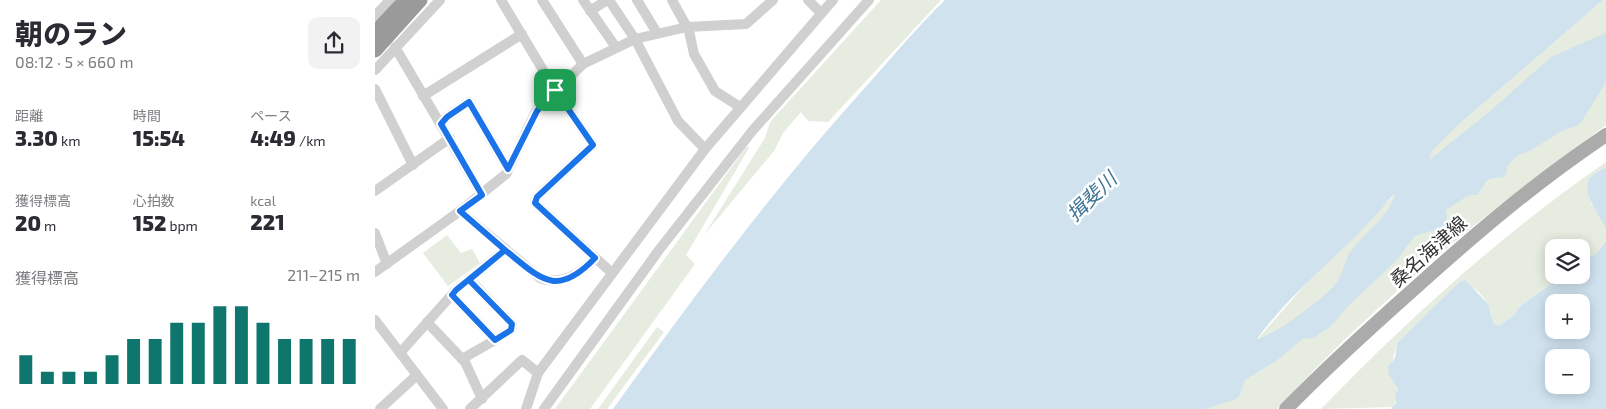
<!DOCTYPE html>
<html lang="ja">
<head>
<meta charset="utf-8">
<style>
	body { margin:0; font-family:"Exo 2","Noto Sans JP",sans-serif; background:#f2f2f3; color:#2b2b33; height:100vh; display:flex; flex-direction:column; font-size:19px; white-space:nowrap }
	* { box-sizing:border-box; margin:0 }
	p { font-size:16px; color:#7c7c81 }
	.icon { flex:none; width:28px; height:28px; fill:none; stroke:currentColor; stroke-width:2; stroke-linecap:round; stroke-linejoin:round }
	.map { position:relative; flex:1; overflow:hidden }
	.sheet { display:flex; flex-direction:column; background:#fff; width:375px }
	.sheet>* { flex:none }
	.tools { position:absolute; left:1170px; top:239px; display:grid; gap:10px }
	.tools a { display:grid; place-items:center; width:45px; height:45px; border-radius:10px; background:#fff; box-shadow:0 2px 12px #0003; font-size:25px }
	.pin { position:absolute; display:grid; place-items:center; width:42px; height:42px; color:#fff; margin:-21px; border-radius:10px; box-shadow:0 2px 8px #0006 }
	.round { display:grid; place-items:center; flex:none; width:52px; height:52px; border-radius:10px; background:#f2f2f3 }
	.overview { display:flex; align-items:center; justify-content:space-between; height:85px; padding:0 15px }
	h1 { font-size:28px; font-weight:800; line-height:38px }
	.stats { display:grid; grid-template-columns:repeat(3,1fr); gap:8px; height:85px; padding:5px 15px }
	.stats div { display:grid; align-content:center }
	.stats b { font-size:21px; font-weight:800 }
	.stats small { font-size:14px; font-weight:400 }
	.stats p { font-size:14px }
	.chart { height:140px; padding:10px 15px }
	.chart p { display:flex; justify-content:space-between }
	.chart svg { width:100%; height:90px; margin-top:5px; stroke:#0f766e; stroke-width:6 }
	main { display:flex; flex:1; min-height:0 }
	.map>svg:first-child { display:block }
	.green { fill:#e6ecdf }
	.water { fill:#cfe2ee; fill-rule:evenodd }
	.lines { fill:none; stroke-linecap:round; stroke-linejoin:round }
	.minor { stroke:#d0d0d0; stroke-width:10 }
	.major { stroke:#ababab; stroke-width:14 }
	.highway { stroke:#9a9a9a; stroke-width:15 }
	.route-casing { stroke:#fff; stroke-width:10 }
	.route { stroke:#1a73e8; stroke-width:6 }
	.labels { text-anchor:middle; dominant-baseline:central; stroke-width:5; stroke-linejoin:round; paint-order:stroke }
	.street-label { font-size:19px; fill:#333; stroke:#fff }
	.water-label { font-size:20px; font-style:italic; fill:#3f7597; stroke:#fff }
</style>
</head>
<body>
<main>
<section class="sheet">
<div class="overview"><div><h1>朝のラン</h1><p>08:12 · 5 × 660 m</p></div><a class="round"><svg class="icon" aria-label="share" viewBox="0 0 24 24"><path d="M12 15V3M7 8l5-5 5 5M5 13v7h14v-7"/></svg></a></div>
<div class="stats">
<div><p>距離</p><b>3.30<small> km</small></b></div>
<div><p>時間</p><b>15:54</b></div>
<div><p>ペース</p><b>4:49<small> /km</small></b></div>
</div>
<div class="stats">
<div><p>獲得標高</p><b>20<small> m</small></b></div>
<div><p>心拍数</p><b>152<small> bpm</small></b></div>
<div><p>kcal</p><b>221</b></div>
</div>
<div class="chart"><p><span>獲得標高</span>211–215 m</p>
<svg viewBox="0 0 160 44" preserveAspectRatio="none"><path d="M5 44V30M15 44V38M25 44V38M35 44V38M45 44V30M55 44V22M65 44V22M75 44V14M85 44V14M95 44V6M105 44V6M115 44V14M125 44V22M135 44V22M145 44V22M155 44V22"/></svg>
</div>
</section>
<div class="map">
<svg width="1231" height="409" viewBox="0 0 1231 409">
	<rect width="100%" height="100%" fill="#fff"/>
	<g class="green">
		<path d="M506,0H566L453,122L433,121L426,112L408,133L399,151L329,235L390,138L395,122Z"/>
		<path d="M1228,0H1231V51L964,280C951,297 902,336 882,340L942,271L964,252L1053,160L1057,151L1082,126Z"/>
		<path d="M1231,69V125C1114,210 1000,302 902,409H831L861,398L865,395L870,380L900,362L1044,225Z"/>
		<path d="M372,146L374,148L311,255L320,264L215,409H180Z"/>
		<path d="M1231,162V167L1215,178L1216,203L1231,228V241L1221,254L1206,262V248H1179V275H1189L1145,306L1138,316L1123,326H1120C1117,320 1117,313 1114,307C1108,294 1097,284 1084,282L1022,343L1014,375L1023,391L1020,393L1022,399L1018,407L946,409C1034,318 1127,234 1231,162Z"/>
		<path d="M72,235L86,253L97,249L105,263L73,286L48,253Z"/>
		<path d="M282,327L289,332L232,409H223Z"/>
	</g>
	<g class="water">
		<path d="M570,0H1228L1082,126L1057,151L1054,160L1113,113L1176,57L1231,33V82L1207,121L1203,125L1185,132L1158,149L1142,156L1133,165L1130,177C1107,179 1115,178 1102,195H1094L1071,210L1072,223L1069,227L1040,236L1021,261L975,304L955,327L938,338L927,339L900,362L870,380L865,395L861,399L831,409H238C319,296 402,184 496,81C520,54 544,25 570,0ZM1020,195C1013,218 990,232 976,251C969,261 968,274 962,282C952,296 898,337 882,339C920,286 976,248 1017,196Z"/>
		<path d="M1231,167V228C1225,217 1205,191 1215,178C1218,174 1226,170 1231,167Z"/>
		<path d="M1231,241V409H1016L1021,403L1020,393L1023,390L1014,375L1013,367L1020,358L1022,343L1084,282L1090,280L1113,304L1119,324L1123,326L1138,316L1145,306L1189,275H1206V262L1221,254ZM1206,302V330H1179V302ZM1179,358H1206V385H1179Z"/>
	</g>
	<g class="lines">
		<g class="minor">
			<path d="M126,0L180,90L218,145L162,197L160,203L236,272"/>
			<path d="M167,0L208,64"/>
			<path d="M208,0L240,46"/>
			<path d="M234,0L260,39L303,121L330,149"/>
			<path d="M262,0L282,33"/>
			<path d="M297,0L314,31L319,54L340,91L365,107"/>
			<path d="M433,0L446,13"/>
			<path d="M215,11L232,0"/>
			<path d="M0,16L15,0"/>
			<path d="M20,47L107,195"/>
			<path d="M0,70L65,0"/>
			<path d="M0,89L38,165"/>
			<path d="M48,96L147,34"/>
			<path d="M66,124L72,117L94,102L133,169"/>
			<path d="M0,191L75,138"/>
			<path d="M85,211L165,278C186,286 206,273 220,258"/>
			<path d="M0,233L12,264"/>
			<path d="M0,272L85,211L131,174L161,111L208,64L260,39L312,27L371,24L398,0"/>
			<path d="M77,295L120,340L136,330L137,324L94,279"/>
			<path d="M0,320L68,409"/>
			<path d="M52,322L90,362L107,399"/>
			<path d="M25,353L81,290L130,250"/>
			<path d="M87,359L120,340"/>
			<path d="M5,409L42,375"/>
			<path d="M95,409L147,360L163,373L330,149L458,0"/>
			<path d="M151,409L163,373"/>
			<path d="M169,409L284,250L378,130L494,0"/>
		</g>
		<path class="major" d="M911,409C952,367 995,328 1039,289C1100,234 1162,181 1231,135"/>
		<g class="highway">
			<path d="M0,33L31,0"/>
			<path d="M0,50L45,0"/>
		</g>
	</g>
	<g class="lines">
		<defs>
			<path id="route" d="M180,90L162,111L133,169L94,102L72,117L66,124L107,195L85,211L130,250L94,280L137,324L136,330L120,340L77,295L81,290L130,250C165,278 181,299 220,258L160,203L162,197L218,145L180,90"/>
		</defs>
		<use href="#route" class="route-casing"/>
		<use href="#route" class="route"/>
	</g>
	<g class="labels">
		<g class="street-label">
			<text transform="translate(1053 251) rotate(-42)">桑名海津線</text>
		</g>
		<g class="water-label">
			<text transform="translate(716 196) rotate(-44)">揖斐川</text>
		</g>
	</g>
</svg>
<div class="tools">
<a><svg class="icon" aria-label="layers" viewBox="0 0 24 24"><path d="M12 4l9 5-9 5-9-5zM3 14l9 5 9-5"/></svg></a>
<a>+</a>
<a>−</a>
</div>
<div class="pin" style="left:180px;top:90px;background:#1e9e55"><svg class="icon" aria-label="arrive" viewBox="0 0 24 24"><path d="M6 21V4h12l-3 4 3 4H6"/></svg></div>
</div>
</main>
</body>
</html>
